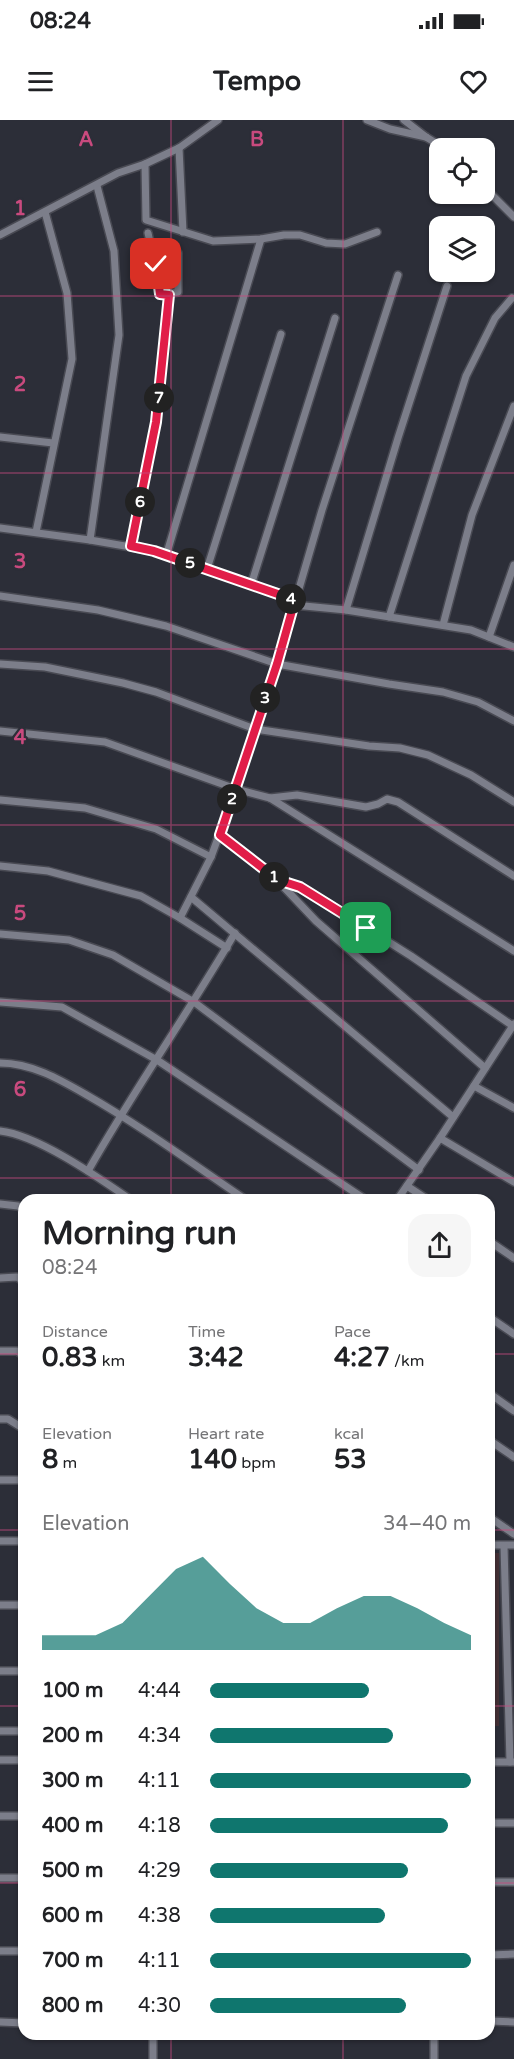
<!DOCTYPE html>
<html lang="en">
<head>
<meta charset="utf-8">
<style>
	body { margin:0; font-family:"Varela Round",sans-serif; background:#f6f6f6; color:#202124; height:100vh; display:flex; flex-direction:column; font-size:22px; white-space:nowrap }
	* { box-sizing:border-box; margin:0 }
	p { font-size:20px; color:#757577 }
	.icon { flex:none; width:33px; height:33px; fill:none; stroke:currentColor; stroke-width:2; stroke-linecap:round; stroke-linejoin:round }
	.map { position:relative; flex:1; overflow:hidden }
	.sheet { position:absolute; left:18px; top:1074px; width:477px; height:846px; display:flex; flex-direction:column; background:#fff; border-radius:18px; box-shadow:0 2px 4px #0004 }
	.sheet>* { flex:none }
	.fabs { position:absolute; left:429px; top:18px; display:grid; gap:12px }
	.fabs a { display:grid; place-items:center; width:66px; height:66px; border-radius:12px; background:#fff; box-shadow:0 2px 4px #0004; font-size:30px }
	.pin { position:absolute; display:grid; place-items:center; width:51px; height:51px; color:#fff; margin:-26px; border-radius:12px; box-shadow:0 3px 9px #0006 }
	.km { position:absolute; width:30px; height:30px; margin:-15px; border-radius:50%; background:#222; color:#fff; font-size:16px; line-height:30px; text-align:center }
	.round { display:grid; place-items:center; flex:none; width:63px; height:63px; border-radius:18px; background:#f6f6f6 }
	.headline { display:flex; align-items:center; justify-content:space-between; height:102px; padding:0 24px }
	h1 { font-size:33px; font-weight:700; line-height:45px }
	.figures { display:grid; grid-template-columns:repeat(3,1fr); gap:9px; height:102px; padding:6px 24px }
	.figures div { display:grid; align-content:center }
	.figures b { font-size:26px; font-weight:700 }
	.figures small { font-size:16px; font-weight:400 }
	.figures p { font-size:16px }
	.chart { height:168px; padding:12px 24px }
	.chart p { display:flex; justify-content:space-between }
	.chart svg { width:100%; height:108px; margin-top:6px; fill:#0f766e; opacity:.7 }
	ul { padding:0 24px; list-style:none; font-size:20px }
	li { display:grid; grid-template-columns:96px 72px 1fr; align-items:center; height:45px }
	li i { height:15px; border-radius:8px; background:#0f766e }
	.status { display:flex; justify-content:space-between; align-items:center; height:42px; padding:0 30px; background:#fff; direction:ltr }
	.status svg { height:16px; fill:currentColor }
	header { display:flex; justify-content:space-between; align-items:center; height:78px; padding:0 24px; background:#fff; font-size:27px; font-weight:700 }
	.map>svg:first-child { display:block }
	.education { fill:#443035 }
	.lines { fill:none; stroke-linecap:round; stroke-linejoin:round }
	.street-casing { stroke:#494a53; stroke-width:10 }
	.street { stroke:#7c7e8a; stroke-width:7 }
	.route-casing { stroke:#fff; stroke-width:12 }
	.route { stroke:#e11d48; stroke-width:8 }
	.grid { fill:none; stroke:#c94a7e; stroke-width:1.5; stroke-opacity:0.55 }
	.grid-label { font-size:20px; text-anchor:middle; font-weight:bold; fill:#c94a7e; stroke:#2c2e38; stroke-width:4.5; stroke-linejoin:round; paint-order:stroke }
</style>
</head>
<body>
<div class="status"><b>08:24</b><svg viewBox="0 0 49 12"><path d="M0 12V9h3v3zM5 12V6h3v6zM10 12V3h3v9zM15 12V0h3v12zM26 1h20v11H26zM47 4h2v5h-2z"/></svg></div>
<header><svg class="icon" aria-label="menu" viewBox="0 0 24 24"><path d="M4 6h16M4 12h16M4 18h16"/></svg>Tempo<svg class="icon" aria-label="heart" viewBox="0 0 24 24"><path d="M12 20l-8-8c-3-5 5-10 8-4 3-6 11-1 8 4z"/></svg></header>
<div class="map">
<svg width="514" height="1939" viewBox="0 0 514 1939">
	<rect width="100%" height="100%" fill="#2c2e38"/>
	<rect class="education" x="489" y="1433" width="10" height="173"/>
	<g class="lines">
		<defs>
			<g id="street">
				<path d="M367,0L390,9L426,17"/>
				<path d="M404,0L426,17L444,28"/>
				<path d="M179,28L183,112"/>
				<path d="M145,44L146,100L213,121L261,119L284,115H300L326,123L345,124L377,112"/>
				<path d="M484,67L514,97"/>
				<path d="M148,113L162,175L178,172V133"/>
				<path d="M0,115L118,53L145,44L179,28L218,0"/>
				<path d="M0,317L53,323"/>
				<path d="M0,408L90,420L154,431L295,480"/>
				<path d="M36,412L72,239L67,173L45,92"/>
				<path d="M90,420L119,215L114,131L97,66"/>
				<path d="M131,426L156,302L169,175"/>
				<path d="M166,436L261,119"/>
				<path d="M207,449L281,214"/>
				<path d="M251,465L335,198"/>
				<path d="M0,476L98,490L166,506L277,544L389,564L443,572L478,582L514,601"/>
				<path d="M294,485L346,490L471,510L514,527"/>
				<path d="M346,490L398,318L447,166"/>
				<path d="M389,497L466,256L495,198L512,178"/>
				<path d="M443,505L472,395L514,286"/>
				<path d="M489,517L514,445"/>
				<path d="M0,544L45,547L123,563L156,572L255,609L369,626L400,628L428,635L471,655L514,682"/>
				<path d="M0,611L105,622L236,669L270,678L514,831"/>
				<path d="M270,678L297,675L366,687L378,684L387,679L398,682L514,756"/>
				<path d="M0,680L85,688L156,709L211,737"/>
				<path d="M220,715L278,760L300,767L322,780L411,836L513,906"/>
				<path d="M0,746L48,751L141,776L180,798L211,737L236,669L277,544L322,390L398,155"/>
				<path d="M279,762L316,801L485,948"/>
				<path d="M191,777L453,997"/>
				<path d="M180,798L227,828"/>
				<path d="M0,814L69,820L113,835L194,882L419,1050"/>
				<path d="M0,882L62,887L157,940L366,1080"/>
				<path d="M0,943C31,943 59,959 85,974C141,1006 193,1044 246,1080"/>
				<path d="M474,966L514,988"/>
				<path d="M0,1011C38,1015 99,1058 131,1080"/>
				<path d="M440,1018L514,1062"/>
				<path d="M88,1051C134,970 188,893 235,813"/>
				<path d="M407,1066L428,1080"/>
				<path d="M397,1080L440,1018L514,904"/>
				<path d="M0,1084L18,1086L24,1089"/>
				<path d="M489,1121L514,1138"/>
				<path d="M0,1158L17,1157L24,1162"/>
				<path d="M489,1197L514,1214"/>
				<path d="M0,1231H17L24,1236"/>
				<path d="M489,1273L514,1291"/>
				<path d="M0,1299H8L24,1309"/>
				<path d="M489,1320L514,1337"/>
				<path d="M0,1360H24"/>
				<path d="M489,1397L514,1414"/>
				<path d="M0,1421H24"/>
				<path d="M489,1425H514"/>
				<path d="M504,1426L510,1642"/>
				<path d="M0,1485H24"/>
				<path d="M0,1551H24"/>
				<path d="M0,1611H24"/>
				<path d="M0,1640H24"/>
				<path d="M489,1642H513"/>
				<path d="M0,1696H24"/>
				<path d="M489,1703H514"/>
				<path d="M0,1758H24"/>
				<path d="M489,1762H514"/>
				<path d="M0,1831H24"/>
				<path d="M489,1835L514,1834"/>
				<path d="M489,1901L514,1902"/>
				<path d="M0,1902L24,1903"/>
				<path d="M153,1939V1914"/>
				<path d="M434,1939V1914"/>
			</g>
		</defs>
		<use href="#street" class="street-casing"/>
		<use href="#street" class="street"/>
	</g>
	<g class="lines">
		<defs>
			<path id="route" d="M156,144L160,174L169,175L156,302L131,426L154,431L295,480L277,544L220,715L278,760L300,767L366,808"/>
		</defs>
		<use href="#route" class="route-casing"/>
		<use href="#route" class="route"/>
	</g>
	<path class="grid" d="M171,0V1080M343,0V1080M0,176H514M0,353H514M0,529H514M0,705H514M0,881H514M0,1058H514M0,1234H24M489,1234H514M0,1410H24M489,1410H514M0,1586H24M489,1586H514M0,1763H24M489,1763H514M171,1914V1939M343,1914V1939"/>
	<g class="grid-label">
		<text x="86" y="26">A</text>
		<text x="257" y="26">B</text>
		<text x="20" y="95">1</text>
		<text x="20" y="271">2</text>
		<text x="20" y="448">3</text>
		<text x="20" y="624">4</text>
		<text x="20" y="800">5</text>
		<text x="20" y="976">6</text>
	</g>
</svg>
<div class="fabs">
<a><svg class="icon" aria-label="locate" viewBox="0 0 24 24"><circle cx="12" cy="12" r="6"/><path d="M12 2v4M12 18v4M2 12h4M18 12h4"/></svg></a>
<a><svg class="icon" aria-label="layers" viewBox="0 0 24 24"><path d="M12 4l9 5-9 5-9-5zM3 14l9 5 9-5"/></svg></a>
</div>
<div class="pin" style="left:366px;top:808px;background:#1e9e55"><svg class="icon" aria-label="arrive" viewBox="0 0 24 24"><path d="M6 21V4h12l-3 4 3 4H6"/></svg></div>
<div class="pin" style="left:156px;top:144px;background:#d93025"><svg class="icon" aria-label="check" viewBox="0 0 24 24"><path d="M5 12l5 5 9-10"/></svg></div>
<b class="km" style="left:274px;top:757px">1</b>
<b class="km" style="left:232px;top:679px">2</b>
<b class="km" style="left:265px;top:578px">3</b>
<b class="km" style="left:291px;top:479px">4</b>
<b class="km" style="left:190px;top:443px">5</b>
<b class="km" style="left:140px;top:382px">6</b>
<b class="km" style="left:159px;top:278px">7</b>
<section class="sheet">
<div class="headline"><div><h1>Morning run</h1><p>08:24</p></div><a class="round"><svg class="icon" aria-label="share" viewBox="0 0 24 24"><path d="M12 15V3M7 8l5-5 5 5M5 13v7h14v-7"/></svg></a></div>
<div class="figures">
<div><p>Distance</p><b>0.83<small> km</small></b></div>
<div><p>Time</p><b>3:42</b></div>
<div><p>Pace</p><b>4:27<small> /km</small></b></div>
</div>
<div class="figures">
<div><p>Elevation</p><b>8<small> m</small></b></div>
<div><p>Heart rate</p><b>140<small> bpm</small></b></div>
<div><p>kcal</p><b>53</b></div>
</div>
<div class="chart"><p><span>Elevation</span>34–40 m</p>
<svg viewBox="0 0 160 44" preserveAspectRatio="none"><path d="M0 44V38L10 38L20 38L30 33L40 22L50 11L60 6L70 17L80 27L90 33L100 33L110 27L120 22L130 22L140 27L150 33L160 38V44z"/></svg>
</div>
<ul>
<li><b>100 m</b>4:44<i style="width:61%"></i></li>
<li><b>200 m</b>4:34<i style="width:70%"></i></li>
<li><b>300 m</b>4:11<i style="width:100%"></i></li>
<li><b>400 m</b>4:18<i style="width:91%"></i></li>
<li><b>500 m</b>4:29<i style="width:76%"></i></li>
<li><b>600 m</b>4:38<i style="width:67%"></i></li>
<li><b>700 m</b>4:11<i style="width:100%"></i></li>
<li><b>800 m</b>4:30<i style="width:75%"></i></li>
</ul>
</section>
</div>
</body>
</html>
